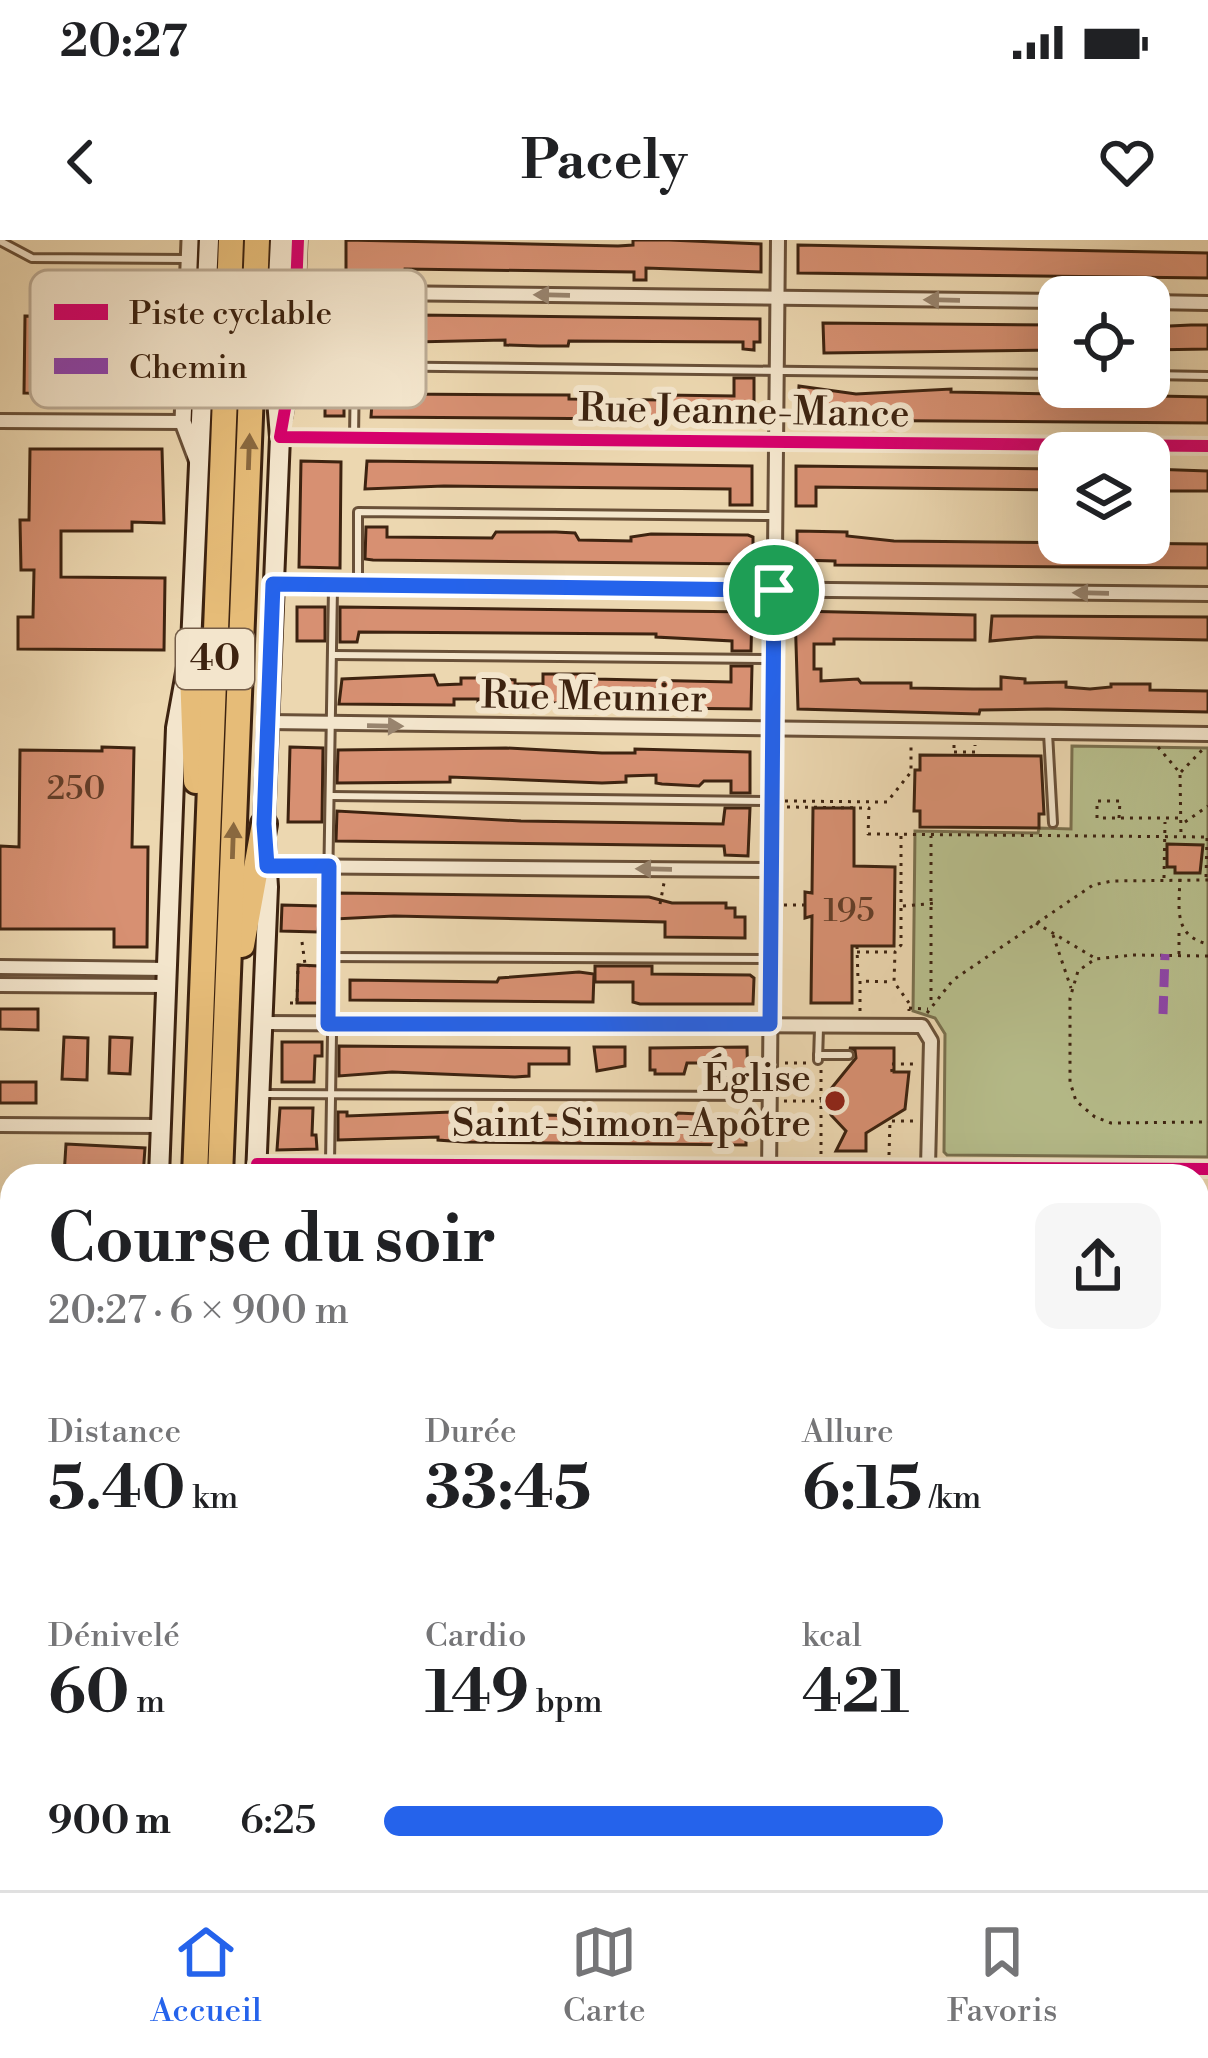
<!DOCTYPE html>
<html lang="fr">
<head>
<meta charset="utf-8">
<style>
	body { margin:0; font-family:"Libre Bodoni",serif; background:#f6f6f6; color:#202124; height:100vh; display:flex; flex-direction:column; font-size:45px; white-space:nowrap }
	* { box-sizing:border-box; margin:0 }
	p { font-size:39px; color:#757577 }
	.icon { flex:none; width:66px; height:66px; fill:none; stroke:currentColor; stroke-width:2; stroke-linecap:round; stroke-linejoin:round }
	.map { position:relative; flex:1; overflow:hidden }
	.drawer { position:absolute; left:0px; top:924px; width:1209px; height:726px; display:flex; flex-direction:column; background:#fff; border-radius:36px 36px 0 0; box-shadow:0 12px 48px #0002 }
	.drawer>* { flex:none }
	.fabs { position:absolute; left:1038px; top:36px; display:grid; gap:24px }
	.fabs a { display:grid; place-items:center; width:132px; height:132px; border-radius:24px; background:#fff; box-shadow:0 12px 48px #0002; font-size:60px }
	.pin { position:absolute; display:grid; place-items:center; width:102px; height:102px; color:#fff; margin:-51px; border:6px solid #fff; border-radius:50%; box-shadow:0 3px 12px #0007 }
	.round { display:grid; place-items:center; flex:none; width:126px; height:126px; border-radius:24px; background:#f6f6f6 }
	.headline { display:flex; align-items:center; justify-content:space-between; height:204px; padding:0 48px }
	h1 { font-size:66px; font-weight:800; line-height:90px }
	.figures { display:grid; grid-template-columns:repeat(3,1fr); gap:18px; height:204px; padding:12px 48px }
	.figures div { display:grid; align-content:center }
	.figures b { font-size:60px; font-weight:800 }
	.figures small { font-size:33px; font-weight:400 }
	.figures p { font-size:33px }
	ul { padding:0 48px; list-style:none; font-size:39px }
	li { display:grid; grid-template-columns:192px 144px 1fr; align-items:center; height:90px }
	li i { height:30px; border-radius:15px; background:#2563eb }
	.status { display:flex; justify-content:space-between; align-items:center; height:84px; padding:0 60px; background:#fff; direction:ltr }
	.status svg { height:33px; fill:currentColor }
	header { display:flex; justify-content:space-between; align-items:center; height:156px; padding:0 48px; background:#fff; font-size:54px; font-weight:800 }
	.dock { display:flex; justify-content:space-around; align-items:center; height:168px; border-top:3px solid #e0e0e0; background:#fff; font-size:33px; color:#757577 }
	.dock a { display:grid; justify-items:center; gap:6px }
	.dock .current { color:#2563eb }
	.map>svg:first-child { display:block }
	.green { fill:#b7be8c; stroke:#7a704e; stroke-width:3 }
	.building { fill:#d79072; stroke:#3d2310; stroke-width:3 }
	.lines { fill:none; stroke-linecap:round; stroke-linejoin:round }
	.service-casing { stroke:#695038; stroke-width:12 }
	.minor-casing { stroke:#695038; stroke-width:18 }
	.tertiary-casing { stroke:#695038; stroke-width:21 }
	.secondary-casing { stroke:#3d2310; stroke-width:24 }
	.motorway-casing { stroke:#3d2310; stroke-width:30 }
	.path { stroke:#3d2310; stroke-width:3; stroke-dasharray:3 6; stroke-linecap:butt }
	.service { stroke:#f3e5cc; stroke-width:6 }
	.minor { stroke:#f3e5cc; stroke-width:12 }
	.tertiary { stroke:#f3e5cc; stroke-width:15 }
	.secondary { stroke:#f3e5cc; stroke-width:18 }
	.motorway { stroke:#e6bc78; stroke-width:24 }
	.quiet { stroke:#8e44ad; stroke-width:9; stroke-dasharray:18 9; stroke-linecap:butt }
	.cycleway-casing { stroke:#f3e5cc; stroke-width:20 }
	.cycleway { stroke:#d6006c; stroke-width:12 }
	.oneway { fill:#98846e }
	.oneway2 { fill:#89683f }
	.route-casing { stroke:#fff; stroke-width:24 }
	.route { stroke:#2563eb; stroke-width:15 }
	.poi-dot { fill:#8f2418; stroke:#f3e5cc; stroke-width:4.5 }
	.labels { text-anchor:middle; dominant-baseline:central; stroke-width:12; stroke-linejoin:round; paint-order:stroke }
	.number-label { font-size:33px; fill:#643e28 }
	.shield { fill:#f3e5cc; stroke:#745d48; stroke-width:3 }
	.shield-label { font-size:36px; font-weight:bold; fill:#3d2310 }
	.street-label { font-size:39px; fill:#3d2310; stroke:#f3e5cc }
	.poi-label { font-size:39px; fill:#3d2310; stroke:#f3e5cc; text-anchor:end }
	.key { fill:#f3e5cc; stroke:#bcab94; stroke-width:3 }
	.key-label { font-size:33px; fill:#3d2310 }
</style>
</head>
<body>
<div class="status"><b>20:27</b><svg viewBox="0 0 49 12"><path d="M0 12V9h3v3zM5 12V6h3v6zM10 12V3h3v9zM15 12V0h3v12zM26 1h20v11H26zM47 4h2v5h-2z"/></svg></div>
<header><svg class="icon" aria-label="back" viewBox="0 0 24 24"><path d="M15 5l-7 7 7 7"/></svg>Pacely<svg class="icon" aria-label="heart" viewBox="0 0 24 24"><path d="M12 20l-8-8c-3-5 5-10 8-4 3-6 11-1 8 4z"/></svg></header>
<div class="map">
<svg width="1208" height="1650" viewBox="0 0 1208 1650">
	<rect width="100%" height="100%" fill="#ecd7b0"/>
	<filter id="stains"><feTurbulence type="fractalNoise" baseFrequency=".00167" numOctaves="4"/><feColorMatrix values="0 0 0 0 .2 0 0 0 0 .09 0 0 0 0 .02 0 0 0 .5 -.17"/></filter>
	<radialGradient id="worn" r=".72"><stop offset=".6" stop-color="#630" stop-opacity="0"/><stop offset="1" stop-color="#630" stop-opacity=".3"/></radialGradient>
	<path class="green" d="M1072,506L1208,508V917L947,915L944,912L945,794L935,778L913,771L915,591L1038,593L1039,588L1071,589Z"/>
	<g class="building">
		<path d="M346,0L618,6L633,5V0H669L761,4V32L646,28V40H634V32L405,29L404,36L346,35Z"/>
		<path d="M798,5L1208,13V38L798,33Z"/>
		<path d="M415,75L760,79V102H754V110L743,109V102L569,101L568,106H539L505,105V100L414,102Z"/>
		<path d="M25,76L153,78L152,130H164V155L24,153Z"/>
		<path d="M310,80L400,81L399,119L355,118L344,122V176H325V123L310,122Z"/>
		<path d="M823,83L1059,85V110L824,113Z"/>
		<path d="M1191,85H1208V109L1149,110V87Z"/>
		<path d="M734,138H754V180L371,177L373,149H392L395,154L569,155V159L665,160V155L734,156Z"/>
		<path d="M799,146L856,154L951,149V152L1208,157V183L797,180Z"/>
		<path d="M30,209H162L164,283L132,282V291H61V337L165,338L164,410L18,409V377H33L34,330H21L20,280H29Z"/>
		<path d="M301,221L341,222L340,328L299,327Z"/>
		<path d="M367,221L752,226V265H730V249L444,246L365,249Z"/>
		<path d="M796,226L1059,229V250L816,247V266H796Z"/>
		<path d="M1150,229L1208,231V251H1164V259H1151Z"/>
		<path d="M366,287H387V297L492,298L496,292H556L575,293L579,300L631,301V297L651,294L748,295L753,297V324L373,320L365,319Z"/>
		<path d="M797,291L847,292V296L894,301L1208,304V328L835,325V321L797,320Z"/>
		<rect x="297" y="367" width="28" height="34"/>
		<path d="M340,367L752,372L751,411H732V401L656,397V394L359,392L357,402H340Z"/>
		<path d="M795,371L975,375V400L846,399H834V404H814V429H821V441L858,439L861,443H911V448L973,449H1001V437L1025,439V443L1066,442V447L1090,449L1111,447V444H1150V450L1208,451V472L1047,469L980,470L979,474L798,469Z"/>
		<path d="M992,376L1208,377V400L1037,397L990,401Z"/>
		<path d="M731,426H752L751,469L572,467V463H539V467H496L478,463V459H454V465L339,464L342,439L434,435L438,445L461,444V438H479L515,440V444H543V434H594V439L731,442Z"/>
		<path d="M102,507L134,508L132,607H148L147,707H114V689H0V606L19,607L20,510L102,511Z"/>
		<path d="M290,507L323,508L322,582H288Z"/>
		<path d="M506,508L602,513H635V509L750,512V553H731V541H704L699,546L662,544L656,543V535L626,536V542L602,543L450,537V542L337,543L338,510Z"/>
		<path d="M920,515L1041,516L1044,574H1039V588L920,587V571H914L915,530H920Z"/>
		<path d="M725,568H750L748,616L725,615L724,606L336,601L337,571L521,581L723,584Z"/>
		<path d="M813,568H854V626L895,627L894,706H852V763H811L812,676L805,678V652L812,653Z"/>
		<path d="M1167,604L1203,605L1200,633H1175V627H1167Z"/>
		<path d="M337,653L649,657L672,663H726V668H735V677H745V698L665,697V682L394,676L335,679Z"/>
		<path d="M282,665L320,666L318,692L281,691Z"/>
		<path d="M298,725L319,726V763H297Z"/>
		<path d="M595,726H652V734L750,735L754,738L753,764H640L633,762V742H595Z"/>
		<path d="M579,732L594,734L593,762L350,760V740L497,742L499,738Z"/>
		<path d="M0,769H38V790L0,789Z"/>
		<path d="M64,797L88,798L87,840L62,839Z"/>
		<path d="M110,797L132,798L130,834L109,833Z"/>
		<path d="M282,802H322V816H315L314,842H282Z"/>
		<path d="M339,806L569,808V824H529V836L515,837L392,832L339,836Z"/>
		<path d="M594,807H625V826L597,831Z"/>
		<path d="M747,807L748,848H727V836H709V823H687L684,834H655V830H650V808Z"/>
		<path d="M849,808H894V832H909L905,869L866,893V911H836L846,891L831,875L827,861L830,850L856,818L855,810Z"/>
		<rect x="0" y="842" width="36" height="21"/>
		<path d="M280,868H313L312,895H316L317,909L277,910Z"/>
		<path d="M338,872H347V876L452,872L458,874V878L548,875L672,879L678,873L699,874L705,876V881L746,885V905L465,902L438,900V897L338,900Z"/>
		<path d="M66,904L145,908L143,936H64Z"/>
		<path d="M1197,1095L1208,1096V1121H1197Z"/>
		<rect x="1197" y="1159" width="11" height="33"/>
		<path d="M12,1304V1361L0,1373V1316Z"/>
		<rect x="1197" y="1375" width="11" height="50"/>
		<rect x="0" y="1549" width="12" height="68"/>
		<path d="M256,1638H541V1650H255Z"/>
		<path d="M601,1638H848L860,1650H589Z"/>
	</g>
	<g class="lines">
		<defs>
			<g id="service">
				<path d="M0,1L32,18L186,19"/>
				<path d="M406,126L408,54"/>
				<path d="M1149,135L1208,136"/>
				<path d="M354,198L355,126L1059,134"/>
				<path d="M358,344V272L774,276"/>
				<path d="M333,415L773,419"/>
				<path d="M1048,493L1053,583"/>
				<path d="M331,556L771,561"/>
				<path d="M327,717L771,719"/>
				<path d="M818,815H849"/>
				<path d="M818,820L819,788"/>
				<path d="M264,854L766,856"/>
				<path d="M330,922L332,794L326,772L333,348"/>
				<path d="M1197,1328H1208"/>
				<path d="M1197,1574L1208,1575"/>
				<path d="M1197,1627L1208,1630"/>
				<path d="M865,1638L877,1650"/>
				<path d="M574,1650V1638"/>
				<path d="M1100,1650L1132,1638"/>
			</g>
			<g id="minor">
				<path d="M296,52L1059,61"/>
				<path d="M1149,62L1208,63"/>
				<path d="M0,181L183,182"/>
				<path d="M280,197L1208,206"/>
				<path d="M273,344L1208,354"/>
				<path d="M268,482L1208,494"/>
				<path d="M267,626L771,630"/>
				<path d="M0,727L167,729"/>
				<path d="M0,745L167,746"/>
				<path d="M262,783L922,786L931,801L928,927"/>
				<path d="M0,885L161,886"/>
				<path d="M257,924L1208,929"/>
				<path d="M769,936L778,0"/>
				<path d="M0,1018H12"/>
				<path d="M1197,1071H1208"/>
				<path d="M0,1152H12"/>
				<path d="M1197,1221H1208"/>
				<path d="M0,1636H12"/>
				<path d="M110,1638L135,1642"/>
			</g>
			<g id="tertiary">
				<path d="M190,0L183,182L198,222"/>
				<path d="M283,177L293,123L298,0"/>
			</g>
			<g id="secondary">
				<path d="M159,936L176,488L191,405L209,0"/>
				<path d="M256,936L268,647L264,584L280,197L274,122L280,0"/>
				<path d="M1197,1452H1208"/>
				<path d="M0,1471L12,1467"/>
				<path d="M0,1496L12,1492"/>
				<path d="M135,1650L136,1638"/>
				<path d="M223,1650V1638"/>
			</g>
			<g id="motorway">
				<path d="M191,405L196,541"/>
				<path d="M242,705L264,584"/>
				<path d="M195,936L231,0"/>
				<path d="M220,936L257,0"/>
				<path d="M166,1650V1638"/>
				<path d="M191,1650L192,1638"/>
			</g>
		</defs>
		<use href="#service" class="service-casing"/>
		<use href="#minor" class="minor-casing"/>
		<use href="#tertiary" class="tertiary-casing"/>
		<use href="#secondary" class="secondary-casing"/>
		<use href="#motorway" class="motorway-casing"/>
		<g class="path">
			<path d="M954,505V516"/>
			<path d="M1158,507L1180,533L1181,597"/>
			<path d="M954,512H975V505"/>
			<path d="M1181,532L1204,508"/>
			<path d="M785,561L887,562L911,532V504"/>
			<path d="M787,567L869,568L868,594L1208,597"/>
			<path d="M1119,578L1120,561H1097V578H1181"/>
			<path d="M1185,582L1208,566"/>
			<path d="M901,596V705L895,712L894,742L909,763V771"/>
			<path d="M1206,637L1207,598"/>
			<path d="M1164,638L1165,582"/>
			<path d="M1180,639C1179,668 1173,696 1208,704"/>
			<path d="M660,664L664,643"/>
			<path d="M784,665H805"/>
			<path d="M903,666L937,663"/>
			<path d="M1036,683L1093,717"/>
			<path d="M1053,695L1071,748"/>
			<path d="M302,702L305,724"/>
			<path d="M857,706L858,740"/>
			<path d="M857,712H891"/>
			<path d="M1179,714V688"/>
			<path d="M1208,716L1133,715L1095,719L1078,731L1070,758V842L1076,861L1095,877L1111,883L1208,882"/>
			<path d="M931,760V596"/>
			<path d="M290,763H297L298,725L316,726"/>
			<path d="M909,768L928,769"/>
			<path d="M860,771V741L893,742"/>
			<path d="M927,773L953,740L1093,645L1112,641L1208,640"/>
			<path d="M785,823H811"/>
			<path d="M892,832L891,824H917"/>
			<path d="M784,861H827"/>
			<path d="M821,914V828"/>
			<path d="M889,915L890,881H916"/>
			<path d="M0,1379L12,1367"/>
			<path d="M3,1532L12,1536"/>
			<path d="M0,1549L12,1547"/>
			<path d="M848,1638L860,1650"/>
			<path d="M589,1650L598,1638"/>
		</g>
		<use href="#service" class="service"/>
		<use href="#minor" class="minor"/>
		<use href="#tertiary" class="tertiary"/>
		<use href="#secondary" class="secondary"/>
		<use href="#motorway" class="motorway"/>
		<path class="quiet" d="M1163,774L1165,714"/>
		<defs>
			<g id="cycleway">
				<path d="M298,0L293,123L280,197L1208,206"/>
				<path d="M257,924L1208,929"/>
			</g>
		</defs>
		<use href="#cycleway" class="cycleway-casing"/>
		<use href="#cycleway" class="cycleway"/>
	</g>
	<defs><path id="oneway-solid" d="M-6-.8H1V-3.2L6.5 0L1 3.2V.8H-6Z" transform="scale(3)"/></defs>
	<g class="oneway">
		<use href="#oneway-solid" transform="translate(552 55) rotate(-179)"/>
		<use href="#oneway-solid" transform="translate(942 60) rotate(-179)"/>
		<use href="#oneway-solid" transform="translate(1091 353) rotate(-179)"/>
		<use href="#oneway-solid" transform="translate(385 486) rotate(1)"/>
		<use href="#oneway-solid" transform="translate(654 629) rotate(-179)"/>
	</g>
	<g class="oneway2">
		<use href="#oneway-solid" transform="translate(249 212) rotate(-88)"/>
		<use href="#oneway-solid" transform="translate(233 601) rotate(-88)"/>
	</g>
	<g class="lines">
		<defs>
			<path id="route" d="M273,344L774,350L770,784H328L329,626H267L264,584Z"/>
		</defs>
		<use href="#route" class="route-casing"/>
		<use href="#route" class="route"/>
	</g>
	<circle class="poi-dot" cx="835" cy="861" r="12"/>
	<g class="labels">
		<g class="number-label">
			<text x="76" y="549">250</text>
			<text x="849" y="671">195</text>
		</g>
		<rect class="shield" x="176" y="389" width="78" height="60" rx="9"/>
		<g class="shield-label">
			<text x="215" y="419">40</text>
		</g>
		<g class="street-label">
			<text transform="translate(744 172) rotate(1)">Rue Jeanne-Mance</text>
			<text transform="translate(594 458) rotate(1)">Rue Meunier</text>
		</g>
		<g class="poi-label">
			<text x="811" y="839">Église<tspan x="811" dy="45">Saint-Simon-Apôtre</tspan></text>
		</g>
	</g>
	<rect x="30" y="30" width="396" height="138" rx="18" class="key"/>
	<rect x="54" y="64" width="54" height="16" fill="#d6006c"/>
	<rect x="54" y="118" width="54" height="16" fill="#8e44ad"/>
	<g class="key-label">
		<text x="129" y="84">Piste cyclable</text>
		<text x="129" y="138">Chemin</text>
	</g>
	<rect width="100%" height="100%" filter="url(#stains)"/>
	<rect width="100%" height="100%" fill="url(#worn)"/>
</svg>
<div class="fabs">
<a><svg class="icon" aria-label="locate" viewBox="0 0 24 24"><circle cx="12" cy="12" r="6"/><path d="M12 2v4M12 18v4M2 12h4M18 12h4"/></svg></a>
<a><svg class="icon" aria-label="layers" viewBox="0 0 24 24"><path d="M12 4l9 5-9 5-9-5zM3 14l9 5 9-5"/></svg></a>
</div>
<div class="pin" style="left:774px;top:350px;background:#1e9e55"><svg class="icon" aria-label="arrive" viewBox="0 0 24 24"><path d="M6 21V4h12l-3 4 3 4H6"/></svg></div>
<section class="drawer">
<div class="headline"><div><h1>Course du soir</h1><p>20:27 · 6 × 900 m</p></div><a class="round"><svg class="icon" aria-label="share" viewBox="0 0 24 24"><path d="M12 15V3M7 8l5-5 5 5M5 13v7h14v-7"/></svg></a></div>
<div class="figures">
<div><p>Distance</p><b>5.40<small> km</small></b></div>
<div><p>Durée</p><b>33:45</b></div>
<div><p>Allure</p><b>6:15<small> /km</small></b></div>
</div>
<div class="figures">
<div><p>Dénivelé</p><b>60<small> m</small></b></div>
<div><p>Cardio</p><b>149<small> bpm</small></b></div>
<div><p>kcal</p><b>421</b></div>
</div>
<ul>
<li><b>900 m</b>6:25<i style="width:72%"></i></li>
</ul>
</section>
</div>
<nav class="dock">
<a class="current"><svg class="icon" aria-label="home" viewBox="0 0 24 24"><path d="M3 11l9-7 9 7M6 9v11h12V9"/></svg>Accueil</a>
<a><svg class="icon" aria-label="map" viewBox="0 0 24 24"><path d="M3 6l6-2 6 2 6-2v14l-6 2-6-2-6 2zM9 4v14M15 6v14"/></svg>Carte</a>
<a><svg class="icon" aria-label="saved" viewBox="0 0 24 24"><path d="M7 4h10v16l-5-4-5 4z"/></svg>Favoris</a>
</nav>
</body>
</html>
